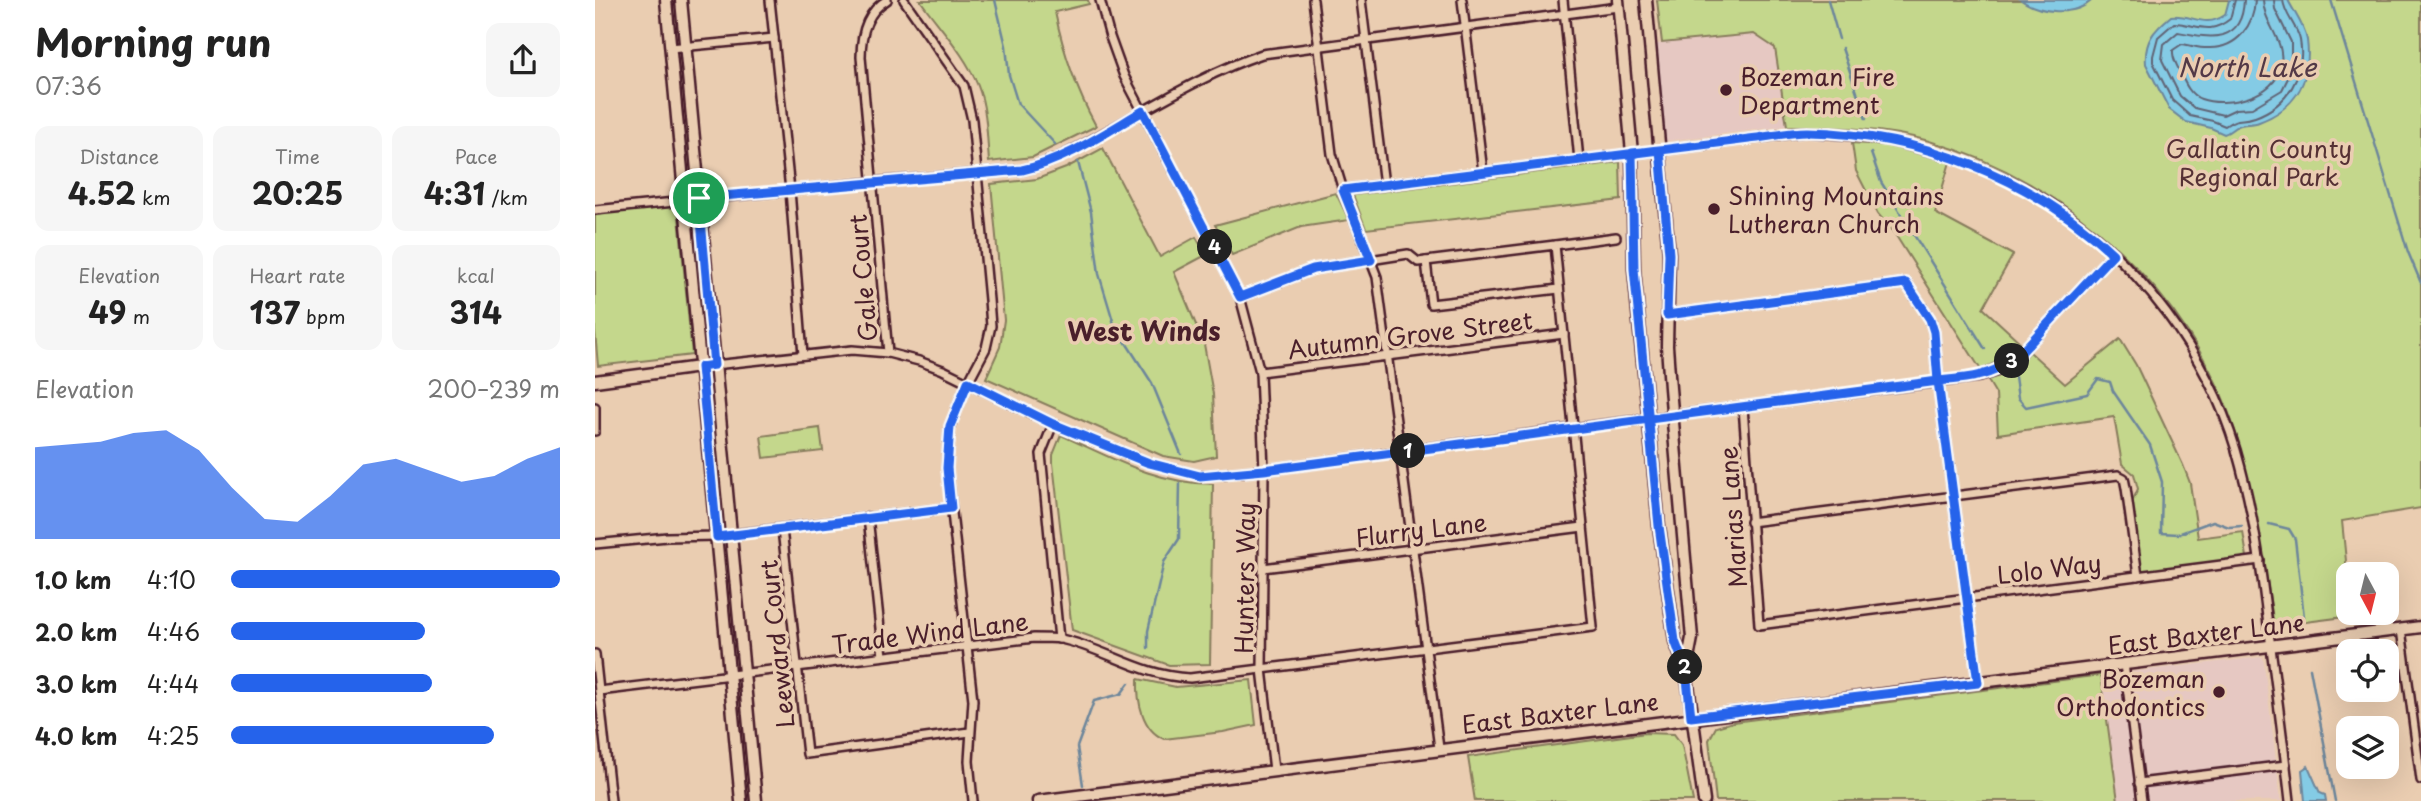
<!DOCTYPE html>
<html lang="en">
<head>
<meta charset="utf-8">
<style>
	body { margin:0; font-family:"Playpen Sans",sans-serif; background:#f6f6f6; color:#222; height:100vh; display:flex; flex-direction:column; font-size:26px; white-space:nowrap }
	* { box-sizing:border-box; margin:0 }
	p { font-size:23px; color:#767676 }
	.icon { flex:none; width:38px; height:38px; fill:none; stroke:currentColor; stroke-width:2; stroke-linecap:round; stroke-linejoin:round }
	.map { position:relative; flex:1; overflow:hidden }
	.panel { display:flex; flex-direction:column; background:#fff; width:595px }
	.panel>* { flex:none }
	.needle { width:46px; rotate:173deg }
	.controls { position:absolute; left:1741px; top:562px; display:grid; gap:14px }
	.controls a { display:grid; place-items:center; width:63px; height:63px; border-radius:14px; background:#fff; box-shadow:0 7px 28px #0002; font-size:35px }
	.pin { position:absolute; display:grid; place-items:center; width:60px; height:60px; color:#fff; margin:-30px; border:4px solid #fff; border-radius:50%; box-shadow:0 2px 7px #0007 }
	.km { position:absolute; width:35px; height:35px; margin:-18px; border-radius:50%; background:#222; color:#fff; font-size:19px; line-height:35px; text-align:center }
	.round { display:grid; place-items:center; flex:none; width:74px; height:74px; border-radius:14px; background:#f6f6f6 }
	.head { display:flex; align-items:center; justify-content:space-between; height:119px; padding:0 35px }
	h1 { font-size:38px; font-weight:700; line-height:52px }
	.metrics { display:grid; grid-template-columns:repeat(3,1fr); gap:10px; height:119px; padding:7px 35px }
	.metrics div { display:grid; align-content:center; border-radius:14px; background:#f6f6f6; text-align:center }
	.metrics b { font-size:30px; font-weight:700 }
	.metrics small { font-size:19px; font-weight:400 }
	.metrics p { font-size:19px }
	.chart { height:196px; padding:14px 35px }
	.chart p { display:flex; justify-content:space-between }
	.chart svg { width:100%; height:126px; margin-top:7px; fill:#2563eb; opacity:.7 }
	ul { padding:0 35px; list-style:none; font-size:23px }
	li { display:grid; grid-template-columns:112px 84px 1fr; align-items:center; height:52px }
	li i { height:18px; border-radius:9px; background:#2563eb }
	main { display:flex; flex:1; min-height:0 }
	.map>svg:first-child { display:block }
	.built { fill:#e6c8c2 }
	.green { fill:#c4d78c; stroke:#877b5c; stroke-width:2 }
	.water { fill:#84cbe5; stroke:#6d869b; stroke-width:2 }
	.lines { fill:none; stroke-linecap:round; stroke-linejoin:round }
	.shore { stroke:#616475; stroke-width:2 }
	.stream { stroke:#6d869b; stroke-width:2.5 }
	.street-casing { stroke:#4a1f2b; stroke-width:12 }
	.secondary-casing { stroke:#4a1f2b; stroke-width:15 }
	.street { stroke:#eacdb1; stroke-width:7 }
	.secondary { stroke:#eacdb1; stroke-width:10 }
	.route-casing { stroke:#fff; stroke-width:14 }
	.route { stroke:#2563eb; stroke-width:9 }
	.poi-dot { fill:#4a1f2b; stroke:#eacdb1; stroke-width:2.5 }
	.labels { text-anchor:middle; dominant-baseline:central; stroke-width:7; stroke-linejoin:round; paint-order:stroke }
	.poi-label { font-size:24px; fill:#4a1f2b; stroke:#eacdb1; text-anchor:start }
	.park-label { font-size:24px; fill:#563135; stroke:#eacdb1 }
	.street-label { font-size:24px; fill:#4a1f2b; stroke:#eacdb1 }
	.water-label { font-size:26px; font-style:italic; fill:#533947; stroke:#eacdb1 }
	.neighbourhood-label { font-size:26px; font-weight:bold; fill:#4a1f2b; stroke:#eacdb1 }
</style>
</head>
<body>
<main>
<section class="panel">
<div class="head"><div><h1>Morning run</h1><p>07:36</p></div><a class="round"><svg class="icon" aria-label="share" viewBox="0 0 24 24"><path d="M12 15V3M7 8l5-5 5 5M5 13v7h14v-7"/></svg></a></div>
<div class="metrics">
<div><p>Distance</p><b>4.52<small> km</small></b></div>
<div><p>Time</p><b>20:25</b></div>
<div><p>Pace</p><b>4:31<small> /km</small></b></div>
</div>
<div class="metrics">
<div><p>Elevation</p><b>49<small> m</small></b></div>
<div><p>Heart rate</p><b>137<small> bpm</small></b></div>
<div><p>kcal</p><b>314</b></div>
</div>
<div class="chart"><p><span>Elevation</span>200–239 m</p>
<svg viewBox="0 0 160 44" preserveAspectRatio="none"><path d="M0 44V12L10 11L20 10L30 7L40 6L50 13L60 26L70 37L80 38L90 29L100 18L110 16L120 20L130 24L140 22L150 16L160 12V44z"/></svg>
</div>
<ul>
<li><b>1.0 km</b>4:10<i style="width:100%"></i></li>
<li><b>2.0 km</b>4:46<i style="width:59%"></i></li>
<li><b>3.0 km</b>4:44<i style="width:61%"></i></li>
<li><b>4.0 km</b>4:25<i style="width:80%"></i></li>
</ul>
</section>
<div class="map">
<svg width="1826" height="801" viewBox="0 0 1826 801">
	<rect width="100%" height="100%" fill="#eacdb1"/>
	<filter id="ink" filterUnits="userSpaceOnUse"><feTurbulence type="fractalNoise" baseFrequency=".0143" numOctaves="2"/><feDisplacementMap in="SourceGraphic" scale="14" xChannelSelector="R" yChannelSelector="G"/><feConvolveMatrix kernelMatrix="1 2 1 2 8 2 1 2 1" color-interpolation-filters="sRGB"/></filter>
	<g filter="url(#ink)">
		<g class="built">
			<path d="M1159,34L1180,48L1192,126L1070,141L1061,44Z"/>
			<path d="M1668,657L1686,801H1523L1506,675Z"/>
		</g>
		<g class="green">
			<path d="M325,0H493L494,4L460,12C468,51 482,91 501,126L438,157L394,162C392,137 392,109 383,86C371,55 344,27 325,0Z"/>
			<path d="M1062,0H1826V508L1747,521L1753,581L1754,612L1757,613V616L1679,626C1669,561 1660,497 1641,434C1597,293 1474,181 1334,141C1288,128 1240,127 1192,126L1180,48L1159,34L1067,43Z"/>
			<path d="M1257,143L1290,145L1355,162L1340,213L1418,255L1388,308L1426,343L1415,355L1386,370L1298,231L1283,214L1261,171Z"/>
			<path d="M508,148L565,257L601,237L611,255L579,272L609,344L618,394L621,456L599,461L568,456L391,378L405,347L409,320L396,184L442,179L471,168Z"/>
			<path d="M1025,162L1026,200L771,229L758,195Z"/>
			<path d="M741,193L754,220L706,227L637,255L620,225Z"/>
			<path d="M83,206L97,355L3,366L0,331V214Z"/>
			<path d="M1525,339L1541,365L1588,465L1595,483L1603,538L1648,532L1652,557L1546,572L1537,502L1543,489L1539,474L1527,464L1519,417L1403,434L1401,394L1392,379L1420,366L1435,352L1470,384Z"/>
			<path d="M225,428L228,451L169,458L166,436Z"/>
			<path d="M466,435C517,458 562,484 618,484L615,664L574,665L477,630L458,463V455Z"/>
			<path d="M1506,675L1523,801H1121L1114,740L1121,727L1138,722Z"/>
			<path d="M543,679L581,687L656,680L661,725L628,732L569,739C547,730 542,701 543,679Z"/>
			<path d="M1051,733L1079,734L1087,745L1098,801H880L873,757Z"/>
		</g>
		<g class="water">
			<path d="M1426,0H1497C1480,17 1444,13 1426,0Z"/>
			<path d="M1634,0H1693C1699,12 1710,27 1712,40C1717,79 1702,108 1664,122C1657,125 1649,123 1643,126C1637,128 1636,132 1629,134L1616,128L1591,122L1574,109L1551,64C1549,41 1559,30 1576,16C1598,14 1609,29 1630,15Z"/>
			<path d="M1713,766L1725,793L1730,795L1731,801H1710L1707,770Z"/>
		</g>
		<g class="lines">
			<g class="shore">
				<path d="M1640,0L1635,19C1614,36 1602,24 1579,23L1563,37L1558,56V62L1577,100L1595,116L1618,121L1630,126C1644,116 1646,122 1660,117C1693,105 1711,75 1705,40C1702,26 1689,14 1688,0"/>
				<path d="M1649,0C1647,45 1615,38 1583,32L1569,44L1567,60L1585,96L1599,108L1628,115L1641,109L1657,108L1687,90L1696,72V42L1680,9L1679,0"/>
				<path d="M1660,0C1659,26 1642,48 1615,48C1605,49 1596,45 1587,44L1578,50C1577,58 1581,63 1584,70C1589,81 1594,95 1606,99C1631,108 1681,97 1686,66C1690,38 1669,25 1668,0"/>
			</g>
			<g class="stream">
				<path d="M400,0L411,46L414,75L423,104L460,144"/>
				<path d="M1233,0L1244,39"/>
				<path d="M1736,0L1813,252L1826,283"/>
				<path d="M1247,48L1271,119"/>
				<path d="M1276,153L1286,182L1390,349"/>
				<path d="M483,162L496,212L504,274L519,324L557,383L586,454"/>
				<path d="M1420,377L1423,398L1431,407L1492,394L1503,379L1515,382L1518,391L1555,445L1567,482L1566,533L1583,534L1618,521L1634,527L1647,526"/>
				<path d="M1674,524L1694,529L1700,539L1709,617"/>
				<path d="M553,648V631L569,562L584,539L585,483"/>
				<path d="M1715,668L1740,801"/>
				<path d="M488,785L482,747L499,701L526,694L534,683"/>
			</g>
			<defs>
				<g id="street">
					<path d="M175,0L195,190L208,355"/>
					<path d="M292,0C271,12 266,34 266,57L293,353"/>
					<path d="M309,0L369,86L377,120L394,300L396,326L391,348L373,382L355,426L352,468L378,700L374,761L378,801"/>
					<path d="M505,0L515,37L529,76L645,297L665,372L669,470L667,669L679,770"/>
					<path d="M718,0L737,154L748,190L782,277L844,748"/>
					<path d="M766,0L789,185"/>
					<path d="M867,0L888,172"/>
					<path d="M968,0L984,160"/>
					<path d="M75,48L179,38"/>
					<path d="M748,190L1210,132C1243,135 1277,136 1310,144C1363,157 1416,177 1461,207C1545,264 1612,353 1641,450C1657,505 1665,560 1672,617C1680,678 1688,739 1695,801"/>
					<path d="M0,210L278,182L427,170C460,163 487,145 516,129C565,102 614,72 667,54L1023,7"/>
					<path d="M960,245L1021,237"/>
					<path d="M831,261L836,304L964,289"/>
					<path d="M1072,315L1311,283L1335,319L1339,332L1343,381L1383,683"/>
					<path d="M119,365L257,350L293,353L324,361L348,370L458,424L554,463L605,476L669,470L979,428L1384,377L1403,371L1420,359L1518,254"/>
					<path d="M665,372L969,334"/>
					<path d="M0,407V431"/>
					<path d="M1148,407L1164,625L1665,560"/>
					<path d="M458,424L446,454L464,639"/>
					<path d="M273,517L288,656"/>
					<path d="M1155,522L1523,475L1529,478L1531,488L1543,576"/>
					<path d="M187,529L212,754L375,732"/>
					<path d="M0,544L72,537L122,536L356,508"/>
					<path d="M668,568L988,527"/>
					<path d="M1806,629L1826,780"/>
					<path d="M0,654L16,801"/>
					<path d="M1529,664L1547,801"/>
					<path d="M4,691L439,638C448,638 457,638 466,639C512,649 545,676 595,678L998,627L960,245L823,262L813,254L718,269L645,297"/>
					<path d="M1544,783L1691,765"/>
				</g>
				<g id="secondary">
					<path d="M71,0L146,801"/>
					<path d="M86,0L161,801"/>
					<path d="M1023,0L1037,153L1039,269L1043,312L1064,526L1080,641L1091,670L1109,801"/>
					<path d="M1051,0L1074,254L1072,346L1075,388L1097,638L1091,669"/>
					<path d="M0,381L112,366"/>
					<path d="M443,801C904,740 1365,686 1826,627"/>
				</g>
			</defs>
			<use href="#street" class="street-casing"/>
			<use href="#secondary" class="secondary-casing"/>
			<use href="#street" class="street"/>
			<use href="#secondary" class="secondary"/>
		</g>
	</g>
	<g class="lines" filter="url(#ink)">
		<defs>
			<path id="route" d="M104,198L119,365L106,367L122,537L356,508L352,468L355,426L373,382L458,424L554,463L605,476L669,470L1343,381L1383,683L1096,717L1091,670L1080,641L1064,526L1039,269L1037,153C1076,149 1115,144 1154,139C1173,137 1193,132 1212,132C1325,134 1436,177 1518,254L1420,359C1394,377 1374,378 1343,381L1339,332L1335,319L1311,283L1072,315L1074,254L1065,150C960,163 854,177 748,190L776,260L718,269L645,297L548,111C510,133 471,160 427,170L104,198"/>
		</defs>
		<use href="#route" class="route-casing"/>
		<use href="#route" class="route"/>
	</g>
	<g class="poi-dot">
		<circle cx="1131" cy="90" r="7"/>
		<circle cx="1119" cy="209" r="7"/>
		<circle cx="1624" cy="692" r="7"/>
	</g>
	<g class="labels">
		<g class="poi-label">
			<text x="1145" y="76">Bozeman Fire<tspan x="1145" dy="28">Department</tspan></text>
			<text x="1133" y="195">Shining Mountains<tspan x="1133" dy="28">Lutheran Church</tspan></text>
			<text x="1610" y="678" text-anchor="end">Bozeman<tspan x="1610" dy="28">Orthodontics</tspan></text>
		</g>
		<g class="park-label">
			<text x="1664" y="148">Gallatin County<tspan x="1664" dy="28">Regional Park</tspan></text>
		</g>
		<g class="street-label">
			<text transform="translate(267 278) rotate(-95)">Gale Court</text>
			<text transform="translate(815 334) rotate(-7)">Autumn Grove Street</text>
			<text transform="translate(1137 517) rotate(-94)">Marias Lane</text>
			<text transform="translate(826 529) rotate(-7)">Flurry Lane</text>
			<text transform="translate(1454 568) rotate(-7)">Lolo Way</text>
			<text transform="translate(649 578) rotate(-89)">Hunters Way</text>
			<text transform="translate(335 632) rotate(-7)">Trade Wind Lane</text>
			<text transform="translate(1611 633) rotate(-7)">East Baxter Lane</text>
			<text transform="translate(181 644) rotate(-96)">Leeward Court</text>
			<text transform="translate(965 712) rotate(-7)">East Baxter Lane</text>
		</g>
		<g class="water-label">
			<text x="1652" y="66">North Lake</text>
		</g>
		<g class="neighbourhood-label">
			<text x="549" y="330">West Winds</text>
		</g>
	</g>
</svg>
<div class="controls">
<a><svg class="needle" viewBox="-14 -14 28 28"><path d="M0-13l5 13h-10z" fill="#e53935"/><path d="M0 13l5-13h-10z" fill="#767676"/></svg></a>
<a><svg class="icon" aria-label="locate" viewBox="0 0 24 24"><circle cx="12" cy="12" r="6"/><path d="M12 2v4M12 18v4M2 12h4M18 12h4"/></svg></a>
<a><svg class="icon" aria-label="layers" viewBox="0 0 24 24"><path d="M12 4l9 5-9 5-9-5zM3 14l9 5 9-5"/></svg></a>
</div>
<div class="pin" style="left:104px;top:198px;background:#1e9e55"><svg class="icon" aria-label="arrive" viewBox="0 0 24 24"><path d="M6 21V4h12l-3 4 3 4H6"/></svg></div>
<b class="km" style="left:813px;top:451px">1</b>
<b class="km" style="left:1090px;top:667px">2</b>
<b class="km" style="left:1417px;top:361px">3</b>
<b class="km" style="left:620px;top:247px">4</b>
</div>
</main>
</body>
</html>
